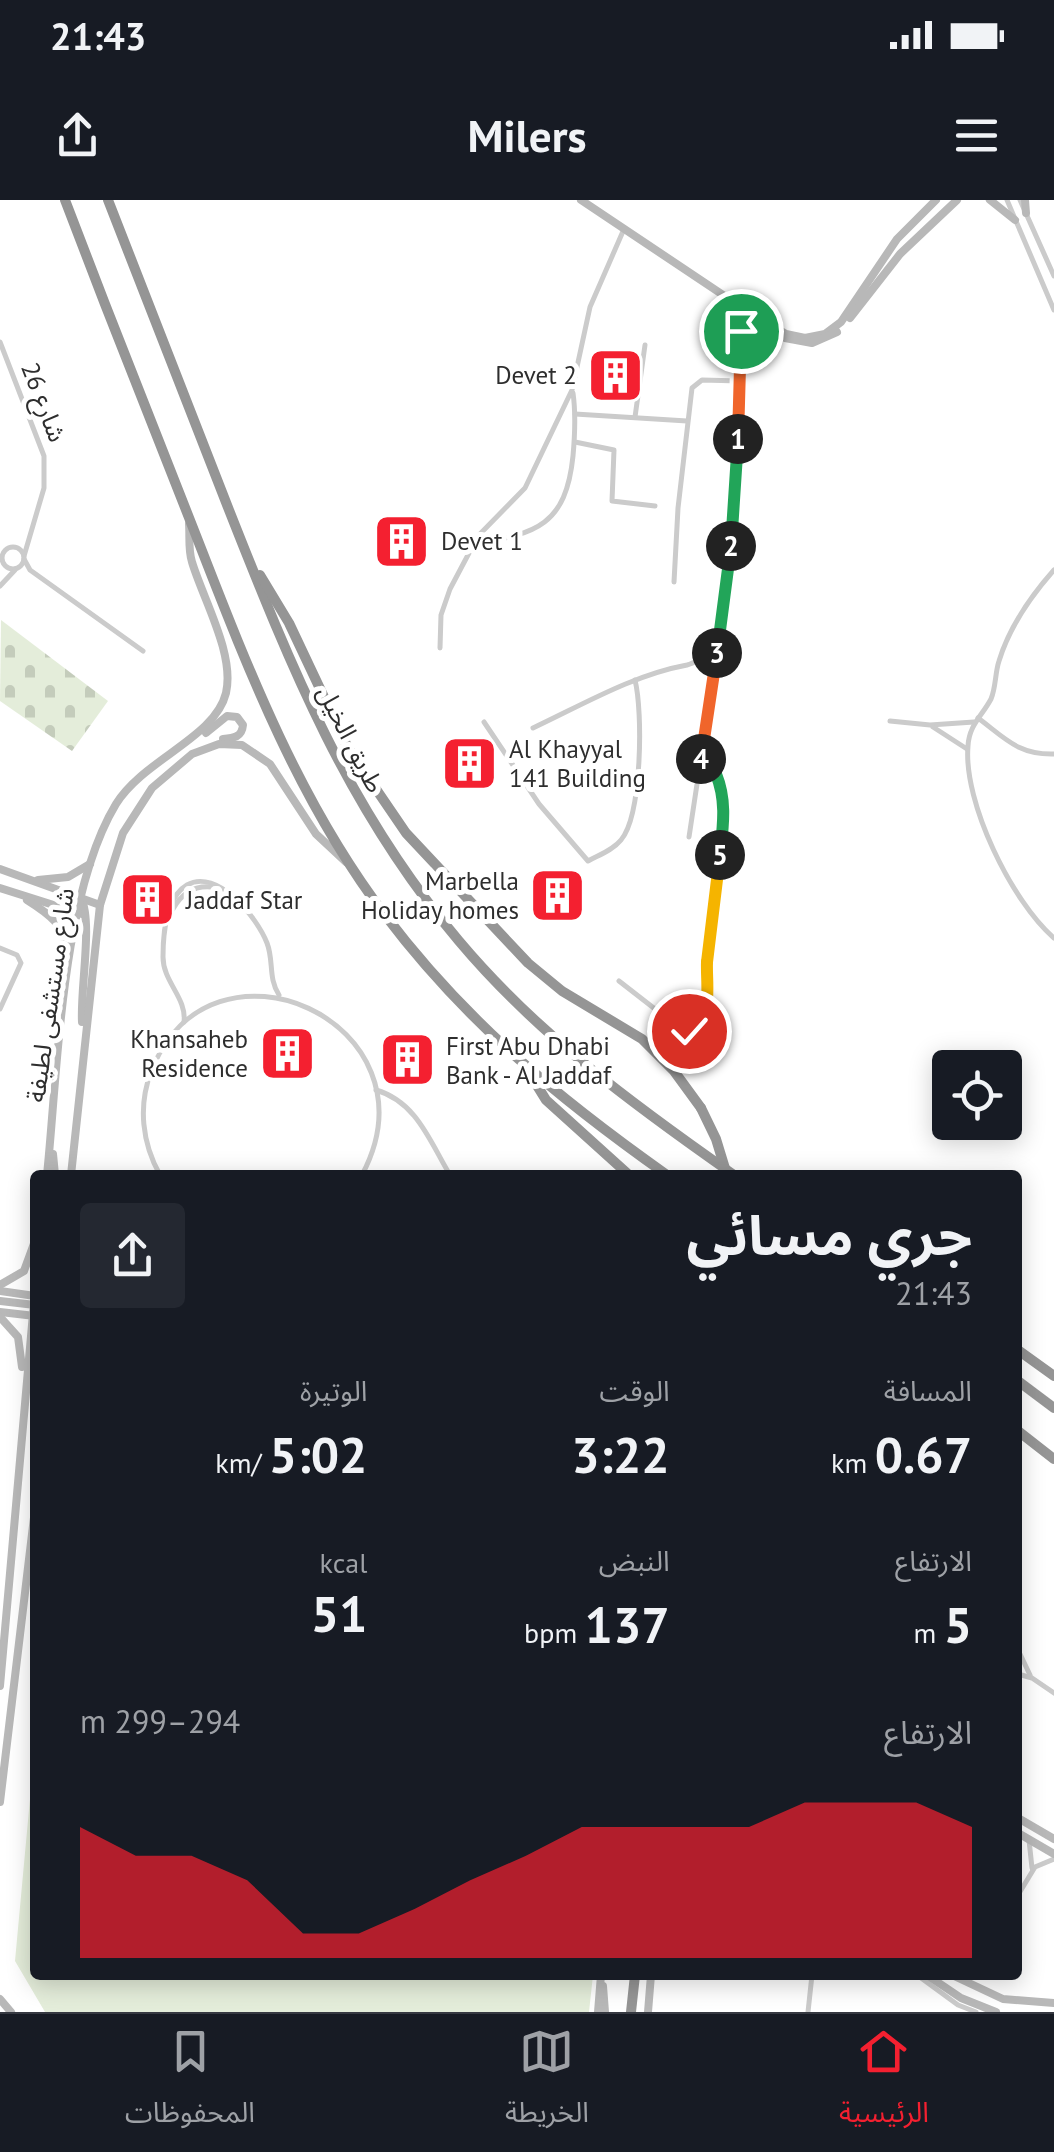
<!DOCTYPE html>
<html lang="ar">
<head>
<meta charset="utf-8">
<style>
	body { margin:0; font-family:"PT Sans","Noto Sans Arabic",sans-serif; background:#242831; color:#f1f3f6; direction:rtl; height:100vh; display:flex; flex-direction:column; font-size:38px; white-space:nowrap }
	* { box-sizing:border-box; margin:0 }
	p { font-size:32px; color:#9ea1a6 }
	.icon { flex:none; width:55px; height:55px; fill:none; stroke:currentColor; stroke-width:2; stroke-linecap:round; stroke-linejoin:round }
	.map { position:relative; flex:1; overflow:hidden; direction:ltr }
	.panel { position:absolute; left:30px; top:970px; width:992px; height:810px; display:flex; flex-direction:column; background:#171b24; border-radius:10px; box-shadow:0 5px 25px #0003; direction:rtl }
	.panel>* { flex:none }
	.buttons { position:absolute; left:932px; top:850px; display:grid; gap:20px }
	.buttons a { display:grid; place-items:center; width:90px; height:90px; border-radius:10px; background:#171b24; box-shadow:0 5px 25px #0003; font-size:50px }
	.pin { position:absolute; display:grid; place-items:center; width:85px; height:85px; color:#fff; margin:-42px; border:5px solid #fff; border-radius:50%; box-shadow:0 2px 10px #0007 }
	.km { position:absolute; width:50px; height:50px; margin:-25px; border-radius:50%; background:#222; color:#fff; font-size:28px; line-height:50px; text-align:center }
	.round { display:grid; place-items:center; flex:none; width:105px; height:105px; border-radius:10px; background:#242831 }
	.headline { display:flex; align-items:center; justify-content:space-between; height:170px; padding:0 50px }
	h1 { font-size:55px; font-weight:700; line-height:75px }
	.metrics { display:grid; grid-template-columns:repeat(3,1fr); gap:15px; height:170px; padding:10px 50px }
	.metrics div { display:grid; align-content:center }
	.metrics b { font-size:50px; font-weight:700 }
	.metrics small { font-size:28px; font-weight:400 }
	.metrics p { font-size:28px }
	.chart { height:280px; padding:20px 50px }
	.chart p { display:flex; justify-content:space-between }
	.chart svg { width:100%; height:180px; margin-top:10px; fill:#f42030; opacity:.7 }
	.status { display:flex; justify-content:space-between; align-items:center; height:70px; padding:0 50px; background:#171b24; direction:ltr }
	.status svg { height:28px; fill:currentColor }
	header { display:flex; justify-content:space-between; align-items:center; height:130px; padding:0 50px; background:#171b24; font-size:45px; font-weight:700 }
	.menu { display:flex; justify-content:space-around; align-items:center; height:140px; border-top:2px solid #363941; background:#171b24; font-size:28px; color:#9ea1a6 }
	.menu a { display:grid; justify-items:center; gap:5px }
	.menu .current { color:#f42030 }
	.map>svg:first-child { display:block }
	.cemetery { fill:url(#cemetery-stones) }
	.green { fill:#e4edda }
	.lines { fill:none; stroke-linecap:round; stroke-linejoin:round }
	.street { stroke:#cbcbcb; stroke-width:5 }
	.secondary { stroke:#b8b8b8; stroke-width:8 }
	.highway { stroke:#959595; stroke-width:10 }
	.highway-bridge { stroke:#959595; stroke-width:10 }
	.split-1-casing { stroke:#fff; stroke-width:20 }
	.split-2-casing { stroke:#fff; stroke-width:20 }
	.split-3-casing { stroke:#fff; stroke-width:20 }
	.split-4-casing { stroke:#fff; stroke-width:20 }
	.split-5-casing { stroke:#fff; stroke-width:20 }
	.split-6-casing { stroke:#fff; stroke-width:20 }
	.split-7-casing { stroke:#fff; stroke-width:20 }
	.split-1 { stroke:#f0652b; stroke-width:12 }
	.split-2 { stroke:#22a559; stroke-width:12 }
	.split-3 { stroke:#22a559; stroke-width:12 }
	.split-4 { stroke:#f0652b; stroke-width:12 }
	.split-5 { stroke:#22a559; stroke-width:12 }
	.split-6 { stroke:#f5b400; stroke-width:12 }
	.split-7 { stroke:#f5b400; stroke-width:12 }
	.labels { text-anchor:middle; dominant-baseline:central; stroke-width:10; stroke-linejoin:round; paint-order:stroke }
	.poi-label { font-size:25px; fill:#2e2e2e; stroke:#fff; text-anchor:start }
	.street-label { font-size:25px; fill:#2e2e2e; stroke:#fff }
</style>
</head>
<body>
<div class="status"><b>21:43</b><svg viewBox="0 0 49 12"><path d="M0 12V9h3v3zM5 12V6h3v6zM10 12V3h3v9zM15 12V0h3v12zM26 1h20v11H26zM47 4h2v5h-2z"/></svg></div>
<header><svg class="icon" aria-label="menu" viewBox="0 0 24 24"><path d="M4 6h16M4 12h16M4 18h16"/></svg>Milers<svg class="icon" aria-label="share" viewBox="0 0 24 24"><path d="M12 15V3M7 8l5-5 5 5M5 13v7h14v-7"/></svg></header>
<div class="map">
<svg width="1054" height="1812" viewBox="0 0 1054 1812">
	<defs>
		<pattern id="cemetery-stones" width="16" height="16" patternUnits="userSpaceOnUse" patternTransform="scale(2.5)"><rect width="16" height="16" fill="#e4edda"/><path d="M2 7V4a2 2 0 0 1 4 0v3zM10 15v-3a2 2 0 0 1 4 0v3z" fill="#c4ccbb"/></pattern>
	</defs>
	<rect width="100%" height="100%" fill="#fff"/>
	<path class="cemetery" d="M1,420L108,501L72,551L0,501Z"/>
	<path class="green" d="M35,1545V1775H593L589,1812H45L15,1761Z"/>
	<g class="lines">
		<g class="street">
			<path d="M1007,0L1054,110"/>
			<path d="M1020,0L1054,76"/>
			<path d="M0,142L44,256V288L24,356"/>
			<path d="M575,214L687,221"/>
			<path d="M635,217L645,145"/>
			<path d="M575,242L614,250L612,301L655,306"/>
			<path d="M474,343C537,335 566,324 573,256C575,234 576,214 573,193"/>
			<circle cx="13" cy="358" r="11"/>
			<path d="M24,359L30,370L143,451"/>
			<path d="M1054,370C1031,396 1009,428 999,461C995,473 996,487 991,499C982,516 969,525 968,546C963,602 1012,702 1054,738"/>
			<path d="M674,382L678,308L692,188L702,180L740,181"/>
			<path d="M0,386L15,370"/>
			<path d="M440,448L441,415L450,389L478,336L525,288L572,190L590,107L624,29"/>
			<path d="M978,518C1005,538 1018,555 1054,554"/>
			<path d="M890,521L930,525L974,522"/>
			<path d="M484,522L539,604L588,661C599,655 613,650 621,640C642,615 643,512 635,480"/>
			<path d="M933,527L967,549"/>
			<path d="M533,528C584,504 633,475 687,465C699,462 704,453 716,456"/>
			<path d="M689,637L729,373L743,108"/>
			<path d="M173,709C184,689 201,683 222,689"/>
			<path d="M0,748L17,755L21,763L0,809"/>
			<path d="M619,781L682,830L692,831L703,819L724,608L716,574L700,566"/>
			<path d="M184,822C187,798 163,782 163,757C163,735 166,697 187,685C217,668 257,717 267,743C274,761 268,778 279,795"/>
			<path d="M376,890C417,902 430,942 450,975"/>
			<path d="M160,975C142,943 138,906 151,872C209,718 443,822 362,975"/>
			<path d="M1018,1446V1463"/>
			<path d="M1020,1454L1030,1475"/>
			<path d="M1018,1474L1032,1478L1054,1493"/>
			<path d="M1029,1640L1032,1668"/>
			<path d="M1018,1695L1035,1667L1054,1659"/>
			<path d="M917,1775L958,1805L976,1812"/>
			<path d="M808,1812L812,1775"/>
		</g>
		<g class="secondary">
			<path d="M581,0L753,115L786,134L805,138L825,134L841,122L897,39L936,0"/>
			<path d="M990,0L1015,20"/>
			<path d="M1025,0L1026,13"/>
			<path d="M850,118L900,54L957,0"/>
			<path d="M785,138L812,143L837,132"/>
			<path d="M206,533L227,516L237,517L243,525C242,537 234,538 223,539"/>
			<path d="M0,669L100,705"/>
			<path d="M38,680L68,677L90,664"/>
			<path d="M0,688L82,714"/>
			<path d="M81,698C93,722 80,789 82,822"/>
			<path d="M27,700C51,715 63,724 68,753"/>
			<path d="M53,954L55,975"/>
			<path d="M47,975C58,868 61,695 116,604C144,559 215,538 226,493C235,454 203,399 192,362C188,350 190,336 189,324"/>
			<path d="M71,975L100,705L123,633L152,588L192,554L219,544L242,545L270,564L316,634L346,662"/>
			<path d="M0,1085L24,1071L35,1041"/>
			<path d="M0,1091L35,1096"/>
			<path d="M0,1101L35,1105"/>
			<path d="M0,1112L35,1116"/>
			<path d="M0,1117L18,1137L22,1167"/>
			<path d="M0,1486L35,1091"/>
			<path d="M0,1602L35,1309"/>
			<path d="M1018,1618L1054,1639"/>
			<path d="M1018,1633L1054,1654"/>
			<path d="M927,1775L961,1798L996,1812"/>
			<path d="M952,1775L1003,1799L1054,1803"/>
			<path d="M603,1786L605,1812"/>
			<path d="M0,1799L11,1812"/>
			<path d="M598,1812L601,1775"/>
			<path d="M648,1812L651,1775"/>
		</g>
		<g class="highway">
			<path d="M65,0C108,113 152,225 197,338C248,469 299,602 385,715C466,822 558,898 667,975"/>
			<path d="M108,0C148,103 189,207 229,310C291,467 348,610 459,741C538,835 634,905 734,975"/>
			<path d="M260,375L289,423L348,548L406,633L528,763L562,791L642,839L674,871L701,908"/>
			<path d="M528,871L546,900L629,975"/>
			<path d="M1018,1150L1054,1176"/>
			<path d="M1018,1181L1054,1208"/>
			<path d="M1018,1231L1054,1259"/>
			<path d="M631,1812L635,1775"/>
		</g>
		<path class="highway-bridge" d="M701,908L716,939L727,975"/>
	</g>
	<g class="lines">
		<defs>
			<path id="split-1" d="M738,239L741,131"/>
			<path id="split-2" d="M731,346L738,239"/>
			<path id="split-3" d="M717,453L731,346"/>
			<path id="split-4" d="M701,559L717,453"/>
			<path id="split-5" d="M701,559L700,566L716,574C727,601 723,626 720,655"/>
			<path id="split-6" d="M707,762L720,655"/>
			<path id="split-7" d="M689,831C714,820 706,785 707,762"/>
		</defs>
		<use href="#split-1" class="split-1-casing"/>
		<use href="#split-2" class="split-2-casing"/>
		<use href="#split-3" class="split-3-casing"/>
		<use href="#split-4" class="split-4-casing"/>
		<use href="#split-5" class="split-5-casing"/>
		<use href="#split-6" class="split-6-casing"/>
		<use href="#split-7" class="split-7-casing"/>
		<use href="#split-1" class="split-1"/>
		<use href="#split-2" class="split-2"/>
		<use href="#split-3" class="split-3"/>
		<use href="#split-4" class="split-4"/>
		<use href="#split-5" class="split-5"/>
		<use href="#split-6" class="split-6"/>
		<use href="#split-7" class="split-7"/>
	</g>
	<defs>
		<symbol id="building-square" viewBox="-11 -11 22 22"><rect x="-9" y="-9" width="18" height="18" rx="4" fill="#f42030" stroke="#fff"/><path d="M-4-6H4V6H1V3H-1V6H-4ZM-2.5-4.3h1.7v1.8h-1.7ZM.8-4.3h1.7v1.8H.8ZM-2.5-1h1.7V.8h-1.7ZM.8-1h1.7V.8H.8Z" fill="#fff"/></symbol>
	</defs>
	<g fill-rule="evenodd">
		<use href="#building-square" x="584" y="144" width="63" height="63"/>
		<use href="#building-square" x="370" y="310" width="63" height="63"/>
		<use href="#building-square" x="438" y="532" width="63" height="63"/>
		<use href="#building-square" x="526" y="664" width="63" height="63"/>
		<use href="#building-square" x="116" y="668" width="63" height="63"/>
		<use href="#building-square" x="256" y="822" width="63" height="63"/>
		<use href="#building-square" x="376" y="828" width="63" height="63"/>
	</g>
	<g class="labels">
		<g class="poi-label">
			<text x="577" y="175" text-anchor="end">Devet 2</text>
			<text x="441" y="341">Devet 1</text>
			<text x="509" y="549">Al Khayyal<tspan x="509" dy="29">141 Building</tspan></text>
			<text x="519" y="681" text-anchor="end">Marbella<tspan x="519" dy="29">Holiday homes</tspan></text>
			<text x="186" y="700">Jaddaf Star</text>
			<text x="248" y="839" text-anchor="end">Khansaheb<tspan x="248" dy="29">Residence</tspan></text>
			<text x="446" y="846">First Abu Dhabi<tspan x="446" dy="29">Bank - Al Jaddaf</tspan></text>
		</g>
		<g class="street-label">
			<text transform="translate(44 202) rotate(69)">شارع 26</text>
			<text transform="translate(351 539) rotate(63)">طريق الخيل</text>
			<text transform="translate(50 795) rotate(-82)">شارع مستشفى لطيفة</text>
		</g>
	</g>
</svg>
<div class="buttons">
<a><svg class="icon" aria-label="locate" viewBox="0 0 24 24"><circle cx="12" cy="12" r="6"/><path d="M12 2v4M12 18v4M2 12h4M18 12h4"/></svg></a>
</div>
<div class="pin" style="left:741px;top:131px;background:#1e9e55"><svg class="icon" aria-label="arrive" viewBox="0 0 24 24"><path d="M6 21V4h12l-3 4 3 4H6"/></svg></div>
<div class="pin" style="left:689px;top:831px;background:#d93025"><svg class="icon" aria-label="check" viewBox="0 0 24 24"><path d="M5 12l5 5 9-10"/></svg></div>
<b class="km" style="left:738px;top:239px">1</b>
<b class="km" style="left:731px;top:346px">2</b>
<b class="km" style="left:717px;top:453px">3</b>
<b class="km" style="left:701px;top:559px">4</b>
<b class="km" style="left:720px;top:655px">5</b>
<section class="panel">
<div class="headline"><div><h1>جري مسائي</h1><p>21:43</p></div><a class="round"><svg class="icon" aria-label="share" viewBox="0 0 24 24"><path d="M12 15V3M7 8l5-5 5 5M5 13v7h14v-7"/></svg></a></div>
<div class="metrics">
<div><p>المسافة</p><b>0.67<small> km</small></b></div>
<div><p>الوقت</p><b>3:22</b></div>
<div><p>الوتيرة</p><b>5:02<small> /km</small></b></div>
</div>
<div class="metrics">
<div><p>الارتفاع</p><b>5<small> m</small></b></div>
<div><p>النبض</p><b>137<small> bpm</small></b></div>
<div><p>kcal</p><b>51</b></div>
</div>
<div class="chart"><p><span>الارتفاع</span>294–299 m</p>
<svg viewBox="0 0 160 44" preserveAspectRatio="none"><path d="M0 44V12L10 19L20 19L30 25L40 38L50 38L60 32L70 25L80 19L90 12L100 12L110 12L120 12L130 6L140 6L150 6L160 12V44z"/></svg>
</div>
</section>
</div>
<nav class="menu">
<a class="current"><svg class="icon" aria-label="home" viewBox="0 0 24 24"><path d="M3 11l9-7 9 7M6 9v11h12V9"/></svg>الرئيسية</a>
<a><svg class="icon" aria-label="map" viewBox="0 0 24 24"><path d="M3 6l6-2 6 2 6-2v14l-6 2-6-2-6 2zM9 4v14M15 6v14"/></svg>الخريطة</a>
<a><svg class="icon" aria-label="saved" viewBox="0 0 24 24"><path d="M7 4h10v16l-5-4-5 4z"/></svg>المحفوظات</a>
</nav>
</body>
</html>
